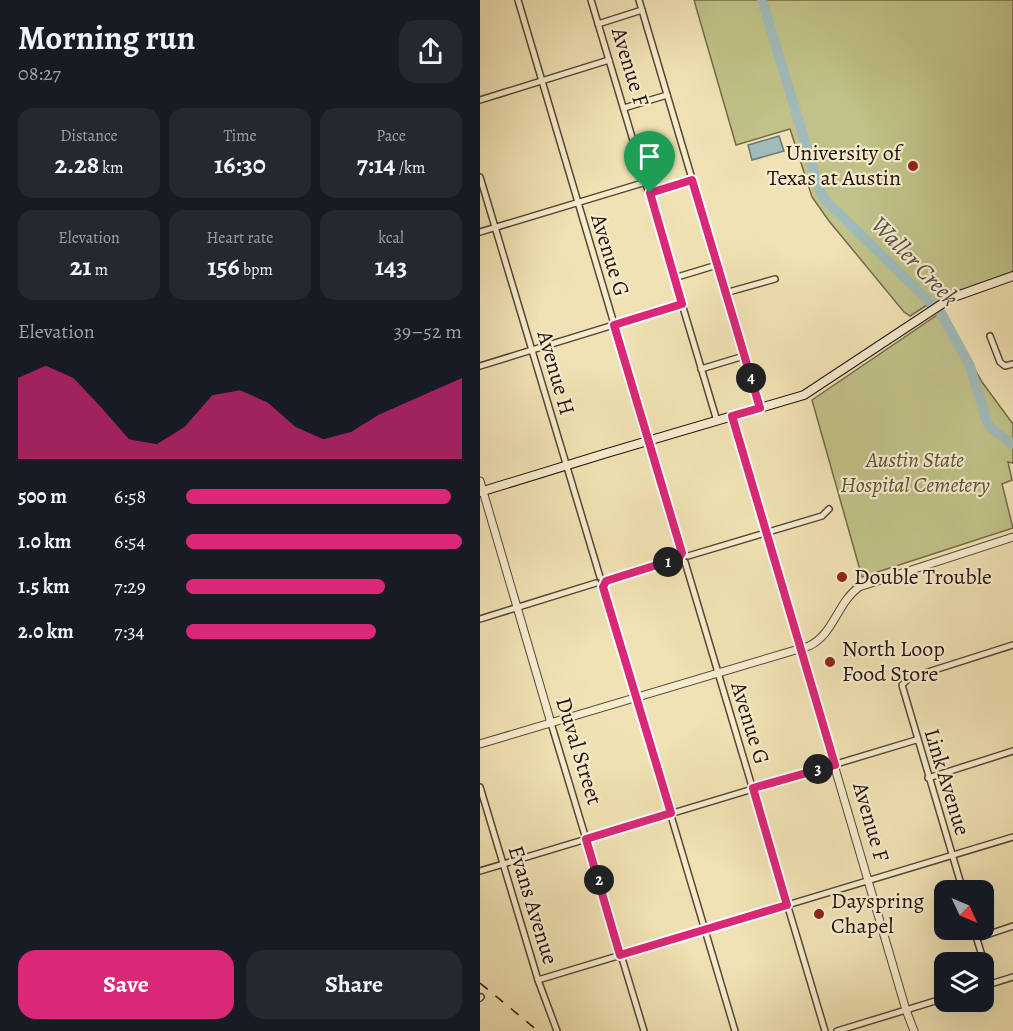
<!DOCTYPE html>
<html lang="en">
<head>
<meta charset="utf-8">
<style>
	body { margin:0; font-family:Alegreya,serif; background:#242831; color:#f1f3f6; height:100vh; display:flex; flex-direction:column; font-size:22px; white-space:nowrap }
	* { box-sizing:border-box; margin:0 }
	p { font-size:20px; color:#9ea1a6 }
	.icon { flex:none; width:33px; height:33px; fill:none; stroke:currentColor; stroke-width:2; stroke-linecap:round; stroke-linejoin:round }
	.map { position:relative; flex:1; overflow:hidden }
	.details { display:flex; flex-direction:column; background:#171b24; width:480px }
	.details>* { flex:none }
	.needle { width:39px; rotate:134deg }
	.controls { position:absolute; left:454px; top:880px; display:grid; gap:12px }
	.controls a { display:grid; place-items:center; width:60px; height:60px; border-radius:12px; background:#171b24; box-shadow:0 6px 24px #0002; font-size:30px }
	.pin { position:absolute; display:grid; place-items:center; width:51px; height:51px; color:#fff; margin:-62px -26px; border-radius:50% 50% 50% 0; rotate:-45deg; box-shadow:0 0 6px #0007 }
	.pin .icon { rotate:45deg }
	.km { position:absolute; width:30px; height:30px; margin:-15px; border-radius:50%; background:#222; color:#fff; font-size:16px; line-height:30px; text-align:center }
	.round { display:grid; place-items:center; flex:none; width:63px; height:63px; border-radius:18px; background:#242831 }
	.headline { display:flex; align-items:center; justify-content:space-between; height:102px; padding:0 18px }
	h1 { font-size:33px; font-weight:600; line-height:45px }
	.metrics { display:grid; grid-template-columns:repeat(3,1fr); gap:9px; height:102px; padding:6px 18px }
	.metrics div { display:grid; align-content:center; border-radius:15px; background:#242831; text-align:center }
	.metrics b { font-size:26px; font-weight:600 }
	.metrics small { font-size:16px; font-weight:400 }
	.metrics p { font-size:16px }
	.chart { height:168px; padding:12px 18px }
	.chart p { display:flex; justify-content:space-between }
	.chart svg { width:100%; height:108px; margin-top:6px; fill:#db2777; opacity:.7 }
	.action { display:flex; gap:12px; margin-top:auto; padding:12px 18px }
	.action a { flex:1; height:69px; border-radius:18px; background:#db2777; color:#fff; font-size:24px; font-weight:600; line-height:69px; text-align:center }
	.action a+a { background:#242831; color:#f1f3f6 }
	ul { padding:0 18px; list-style:none; font-size:20px }
	li { display:grid; grid-template-columns:96px 72px 1fr; align-items:center; height:45px }
	li i { height:15px; border-radius:8px; background:#db2777 }
	main { display:flex; flex:1; min-height:0 }
	.map>svg:first-child { display:block }
	.green { fill:#c0c289; stroke:#736a4a; stroke-width:1.5 }
	.water { fill:#a0bbb9; stroke:#6f7773; stroke-width:1.5 }
	.lines { fill:none; stroke-linecap:round; stroke-linejoin:round }
	.river { stroke:#a0bbb9; stroke-width:10 }
	.minor-casing { stroke:#584634; stroke-width:8 }
	.tertiary-casing { stroke:#584634; stroke-width:9 }
	.secondary-casing { stroke:#26120a; stroke-width:10 }
	.minor { stroke:#f5ecce; stroke-width:5 }
	.tertiary { stroke:#f5ecce; stroke-width:7 }
	.secondary { stroke:#f5ecce; stroke-width:8 }
	.rail { stroke:#26120a; stroke-width:1.5; stroke-dasharray:10 10; stroke-linecap:butt }
	.route-casing { stroke:#fff; stroke-width:12 }
	.route { stroke:#db2777; stroke-width:8 }
	.poi-dot { fill:#8f2418; stroke:#f5ecce; stroke-width:2 }
	.labels { text-anchor:middle; dominant-baseline:central; stroke-width:4.5; stroke-linejoin:round; paint-order:stroke }
	.street-label { font-size:22px; fill:#26120a; stroke:#f5ecce }
	.poi-label { font-size:22px; fill:#26120a; stroke:#f5ecce; text-anchor:start }
	.park-label { font-size:22px; font-style:italic; fill:#5c5036; stroke:#f5ecce }
	.water-label { font-size:24px; font-style:italic; fill:#514d47; stroke:#f5ecce }
</style>
</head>
<body>
<main>
<section class="details">
<div class="headline"><div><h1>Morning run</h1><p>08:27</p></div><a class="round"><svg class="icon" aria-label="share" viewBox="0 0 24 24"><path d="M12 15V3M7 8l5-5 5 5M5 13v7h14v-7"/></svg></a></div>
<div class="metrics">
<div><p>Distance</p><b>2.28<small> km</small></b></div>
<div><p>Time</p><b>16:30</b></div>
<div><p>Pace</p><b>7:14<small> /km</small></b></div>
</div>
<div class="metrics">
<div><p>Elevation</p><b>21<small> m</small></b></div>
<div><p>Heart rate</p><b>156<small> bpm</small></b></div>
<div><p>kcal</p><b>143</b></div>
</div>
<div class="chart"><p><span>Elevation</span>39–52 m</p>
<svg viewBox="0 0 160 44" preserveAspectRatio="none"><path d="M0 44V11L10 6L20 11L30 23L40 36L50 38L60 31L70 18L80 16L90 21L100 31L110 36L120 33L130 26L140 21L150 16L160 11V44z"/></svg>
</div>
<ul>
<li><b>500 m</b>6:58<i style="width:96%"></i></li>
<li><b>1.0 km</b>6:54<i style="width:100%"></i></li>
<li><b>1.5 km</b>7:29<i style="width:72%"></i></li>
<li><b>2.0 km</b>7:34<i style="width:69%"></i></li>
</ul>
<div class="action"><a>Save</a><a>Share</a></div>
</section>
<div class="map">
<svg width="533" height="1031" viewBox="0 0 533 1031">
	<rect width="100%" height="100%" fill="#f0e2b4"/>
	<filter id="stains"><feTurbulence type="fractalNoise" baseFrequency=".00333" numOctaves="4"/><feColorMatrix values="0 0 0 0 .2 0 0 0 0 .09 0 0 0 0 .02 0 0 0 .5 -.17"/></filter>
	<radialGradient id="worn" r=".72"><stop offset=".6" stop-color="#630" stop-opacity="0"/><stop offset="1" stop-color="#630" stop-opacity=".3"/></radialGradient>
	<g class="green">
		<path d="M214,0H533V276L479,294L449,312L447,305L430,316L424,312L349,221L332,197L310,129L256,145Z"/>
		<path d="M463,311L502,382L533,424V463L528,462L532,480L522,484L533,528L382,577L332,400Z"/>
	</g>
	<path class="water" d="M299,136L304,151L272,160L268,145Z"/>
	<g class="lines">
		<path class="river" d="M282,0L339,188L345,200L461,313L490,366L507,422L513,430L533,444"/>
		<defs>
			<g id="minor">
				<path d="M38,0L202,553"/>
				<path d="M111,0L237,421"/>
				<path d="M159,0L280,408"/>
				<path d="M118,24L162,10"/>
				<path d="M0,100L129,60"/>
				<path d="M144,108L187,95"/>
				<path d="M0,177L120,577"/>
				<path d="M170,193L212,180"/>
				<path d="M0,232L166,182"/>
				<path d="M194,278L237,265"/>
				<path d="M245,293L295,279"/>
				<path d="M510,336L520,362L525,366L533,364"/>
				<path d="M0,366L202,304"/>
				<path d="M221,369L264,356"/>
				<path d="M252,416L320,649"/>
				<path d="M208,556L342,516L349,509"/>
				<path d="M205,562L345,1031"/>
				<path d="M126,581L199,559"/>
				<path d="M123,587L255,1031"/>
				<path d="M0,619L116,583"/>
				<path d="M71,723L164,1031"/>
				<path d="M448,778L533,751"/>
				<path d="M0,787L58,980L77,1031"/>
				<path d="M0,871L436,740"/>
				<path d="M483,891L422,685L429,678L533,645"/>
				<path d="M494,930L511,984"/>
				<path d="M497,938L533,926"/>
				<path d="M58,980L533,837"/>
				<path d="M504,986L533,977"/>
				<path d="M0,998L1,997"/>
				<path d="M357,1031L465,998"/>
			</g>
			<g id="tertiary">
				<path d="M0,481L71,723"/>
				<path d="M320,649L426,1010L434,1031"/>
				<path d="M0,744L329,646C354,634 357,603 379,587L533,537"/>
			</g>
			<path id="secondary" d="M0,492L127,453L324,395L471,298L533,276"/>
		</defs>
		<use href="#minor" class="minor-casing"/>
		<use href="#tertiary" class="tertiary-casing"/>
		<use href="#secondary" class="secondary-casing"/>
		<use href="#minor" class="minor"/>
		<use href="#tertiary" class="tertiary"/>
		<use href="#secondary" class="secondary"/>
		<path class="rail" d="M0,983L58,1031"/>
	</g>
	<g class="lines">
		<defs>
			<path id="route" d="M212,180L280,408L252,416L355,765L273,788L307,905L140,955L106,839L191,813L123,587L126,581L199,558L202,553L134,325L202,304L170,193Z"/>
		</defs>
		<use href="#route" class="route-casing"/>
		<use href="#route" class="route"/>
	</g>
	<g class="poi-dot">
		<circle cx="433" cy="166" r="6"/>
		<circle cx="362" cy="577" r="6"/>
		<circle cx="350" cy="662" r="6"/>
		<circle cx="339" cy="914" r="6"/>
	</g>
	<g class="labels">
		<g class="street-label">
			<text transform="translate(150 67) rotate(73)">Avenue F</text>
			<text transform="translate(130 255) rotate(73)">Avenue G</text>
			<text transform="translate(76 373) rotate(74)">Avenue H</text>
			<text transform="translate(270 723) rotate(73)">Avenue G</text>
			<text transform="translate(99 751) rotate(73)">Duval Street</text>
			<text transform="translate(467 782) rotate(73)">Link Avenue</text>
			<text transform="translate(391 822) rotate(74)">Avenue F</text>
			<text transform="translate(53 905) rotate(73)">Evans Avenue</text>
		</g>
		<g class="poi-label">
			<text x="421" y="153" text-anchor="end">University of<tspan x="421" dy="25">Texas at Austin</tspan></text>
			<text x="374" y="577">Double Trouble</text>
			<text x="362" y="649">North Loop<tspan x="362" dy="25">Food Store</tspan></text>
			<text x="351" y="901">Dayspring<tspan x="351" dy="25">Chapel</tspan></text>
		</g>
		<g class="park-label">
			<text x="435" y="460">Austin State<tspan x="435" dy="25">Hospital Cemetery</tspan></text>
		</g>
		<g class="water-label">
			<text transform="translate(435 261) rotate(46)">Waller Creek</text>
		</g>
	</g>
	<rect width="100%" height="100%" filter="url(#stains)"/>
	<rect width="100%" height="100%" fill="url(#worn)"/>
</svg>
<div class="controls">
<a><svg class="needle" viewBox="-14 -14 28 28"><path d="M0-13l5 13h-10z" fill="#e53935"/><path d="M0 13l5-13h-10z" fill="#9ea1a6"/></svg></a>
<a><svg class="icon" aria-label="layers" viewBox="0 0 24 24"><path d="M12 4l9 5-9 5-9-5zM3 14l9 5 9-5"/></svg></a>
</div>
<div class="pin" style="left:170px;top:193px;background:#1e9e55"><svg class="icon" aria-label="arrive" viewBox="0 0 24 24"><path d="M6 21V4h12l-3 4 3 4H6"/></svg></div>
<b class="km" style="left:188px;top:562px">1</b>
<b class="km" style="left:119px;top:880px">2</b>
<b class="km" style="left:338px;top:769px">3</b>
<b class="km" style="left:271px;top:378px">4</b>
</div>
</main>
</body>
</html>
